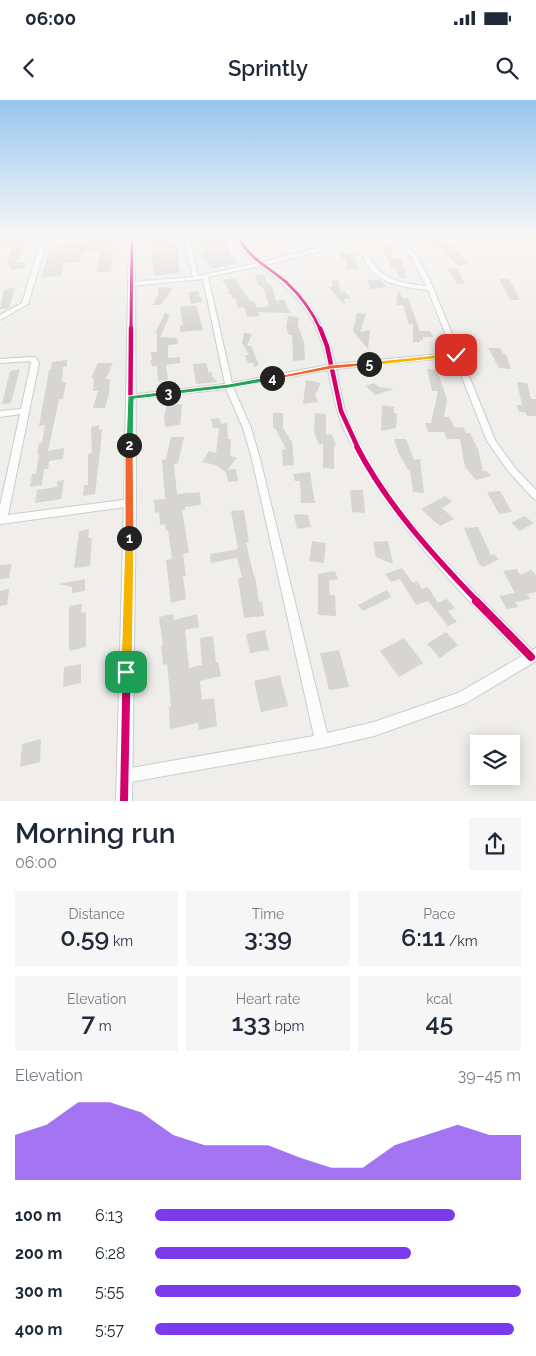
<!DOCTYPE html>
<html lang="en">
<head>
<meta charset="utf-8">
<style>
	body { margin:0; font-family:Raleway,sans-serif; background:#f6f6f7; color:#1f2937; height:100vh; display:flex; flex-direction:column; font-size:19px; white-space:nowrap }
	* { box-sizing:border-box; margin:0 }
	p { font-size:16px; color:#747a83 }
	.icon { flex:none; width:28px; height:28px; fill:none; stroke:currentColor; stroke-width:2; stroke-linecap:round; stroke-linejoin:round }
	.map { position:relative; height:701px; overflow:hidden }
	.sheet { display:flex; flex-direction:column; background:#fff; flex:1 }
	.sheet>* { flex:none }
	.buttons { position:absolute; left:470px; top:635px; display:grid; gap:10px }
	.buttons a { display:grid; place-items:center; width:50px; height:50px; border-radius:0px; background:#fff; box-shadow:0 2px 12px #0003; font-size:25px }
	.pin { position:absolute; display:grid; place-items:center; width:42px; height:42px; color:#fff; margin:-21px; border-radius:10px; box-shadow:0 2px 8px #0006 }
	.km { position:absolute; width:25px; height:25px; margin:-12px; border-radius:50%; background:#222; color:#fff; font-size:14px; line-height:25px; text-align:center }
	.round { display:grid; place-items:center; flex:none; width:52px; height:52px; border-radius:0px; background:#f6f6f7 }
	.head { display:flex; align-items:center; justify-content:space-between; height:85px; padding:0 15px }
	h1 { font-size:28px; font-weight:600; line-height:38px }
	.stats { display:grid; grid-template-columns:repeat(3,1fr); gap:8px; height:85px; padding:5px 15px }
	.stats div { display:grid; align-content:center; border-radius:0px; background:#f6f6f7; text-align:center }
	.stats b { font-size:25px; font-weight:600 }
	.stats small { font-size:14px; font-weight:400 }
	.stats p { font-size:14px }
	.chart { height:140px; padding:10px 15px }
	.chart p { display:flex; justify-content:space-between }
	.chart svg { width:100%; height:90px; margin-top:5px; fill:#7c3aed; opacity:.7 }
	ul { padding:0 15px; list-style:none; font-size:16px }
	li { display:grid; grid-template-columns:80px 60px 1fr; align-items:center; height:38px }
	li i { height:12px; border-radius:6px; background:#7c3aed }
	.status { display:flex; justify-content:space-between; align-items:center; height:35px; padding:0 25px; background:#fff; direction:ltr }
	.status svg { height:14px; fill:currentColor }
	header { display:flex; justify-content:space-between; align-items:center; height:65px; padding:0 15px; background:#fff; font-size:22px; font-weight:600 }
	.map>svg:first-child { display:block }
	.building { fill:#d6d5d3 }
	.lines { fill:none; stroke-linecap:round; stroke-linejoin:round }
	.minor-casing { stroke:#cbcccc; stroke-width:2 }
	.tertiary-casing { stroke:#cbcccc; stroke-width:2 }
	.minor { fill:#fdfcfc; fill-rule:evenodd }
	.tertiary { fill:#fdfcfc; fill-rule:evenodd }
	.cycleway-far3-casing { stroke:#fff; stroke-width:5 }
	.cycleway-far2-casing { stroke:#fff; stroke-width:7 }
	.cycleway-far1-casing { stroke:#fff; stroke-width:9 }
	.cycleway-casing { stroke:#fff; stroke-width:11 }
	.cycleway-far3 { stroke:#d6006c; stroke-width:3 }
	.cycleway-far2 { stroke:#d6006c; stroke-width:4.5 }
	.cycleway-far1 { stroke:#d6006c; stroke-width:5.5 }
	.cycleway { stroke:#d6006c; stroke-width:8 }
	.split-1 { fill:#f5b400; stroke:#fff }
	.split-2 { fill:#f0652b; stroke:#fff }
	.split-3 { fill:#22a559; stroke:#fff }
	.split-4 { fill:#22a559; stroke:#fff }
	.split-5 { fill:#f0652b; stroke:#fff }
	.split-6 { fill:#f5b400; stroke:#fff }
</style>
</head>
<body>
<div class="status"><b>06:00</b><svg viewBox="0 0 49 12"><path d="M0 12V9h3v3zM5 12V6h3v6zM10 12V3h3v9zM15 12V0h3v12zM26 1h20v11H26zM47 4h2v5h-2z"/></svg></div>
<header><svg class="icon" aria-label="back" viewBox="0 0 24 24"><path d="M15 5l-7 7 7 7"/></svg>Sprintly<svg class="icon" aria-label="search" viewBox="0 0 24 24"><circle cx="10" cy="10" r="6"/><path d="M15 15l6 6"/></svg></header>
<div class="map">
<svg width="536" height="701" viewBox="0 0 536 701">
	<rect width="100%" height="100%" fill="#efeeea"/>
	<g class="building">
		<path d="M17,137H29L26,145L15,163L25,162L24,168L10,170V166H7L10,151L13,146L0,147V141L16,140Z"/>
		<path d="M88,137H114L111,172H96L101,153L97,154V151L82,153L80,162L63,163L62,175L41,178L50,147H60L62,139H71V141L88,140Z"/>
		<path d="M150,137H175L180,173L154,176Z"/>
		<path d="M199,137H226L231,155L239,163L213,169L203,158L201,153H204L203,148Z"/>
		<path d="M430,137H441L445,141H449L469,165L458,166L441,149H438L431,142H435Z"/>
		<path d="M381,144H390L394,159H387Z"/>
		<path d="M340,153H354L359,169H347L345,160H342Z"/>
		<path d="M388,159H401L407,178H399L396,168H391Z"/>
		<path d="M447,168H457L465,184H457Z"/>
		<path d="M256,175H265L266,182L272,186L276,201L284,199L290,213L258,212L260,216L247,217L244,207L238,208L235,198H232L231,194H228L229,190L222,180L234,178L251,201H254L257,208L269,206L264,189L257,184Z"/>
		<path d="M499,179H509L520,200H510Z"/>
		<path d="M331,180H338L341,192L344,191L351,198L344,199L345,205L328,187H333Z"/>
		<path d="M368,180H381L386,187L370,189Z"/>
		<path d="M158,187L173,188L161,205H153L158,195Z"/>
		<path d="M15,188L9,208L0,209L4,189Z"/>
		<path d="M399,190L402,198H408L420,231H430L433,237H423V241L420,240V242H413V224H409L403,205H397L396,199Z"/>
		<path d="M198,191L202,202L191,204L188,192Z"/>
		<path d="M196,205L203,230L180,232V226L183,225L180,207Z"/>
		<path d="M165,213L170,215L160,237L177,238L178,244L168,245V258L180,257V263L166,265L168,280L158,281L157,266H152L150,260H152L151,252H157V233H155Z"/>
		<path d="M357,213L366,214L360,232L370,230L368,249L353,231Z"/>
		<path d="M288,216L299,217L298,226L304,242L305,260L293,261L292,235H289L286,227Z"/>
		<path d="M244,233L252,234L247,246H251L259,265L255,267L253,263H248L245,255H249L242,243Z"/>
		<path d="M488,248H500L503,254H506L511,269L499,268Z"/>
		<path d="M67,260V266L63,267L62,282L66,283L63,299H59L48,351L64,348L63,359L49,361L48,369H44L42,385L30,387L32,374H36L39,354H37L39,343H42L45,325L39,326L49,270L51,269L52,262Z"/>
		<path d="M98,263H113L106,279H110L109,294L105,308H93L98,291H93L94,278H91Z"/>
		<path d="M206,263L209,273L212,272V277L218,282L196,284L193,264Z"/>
		<path d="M20,269L11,303L2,304L10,271Z"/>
		<path d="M427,269L437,270L447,299L444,317H449L455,328L463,327L466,333H470L478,349L483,371H486L491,376L476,380L465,367L460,339H447L444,332H428L425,323H431L438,291H432Z"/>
		<path d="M306,280L321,283L315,295L318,302L303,304Z"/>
		<path d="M517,282L527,283L531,299H536V316H527L525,312H519L516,305H522Z"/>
		<path d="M374,283L379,287L394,289L375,295L366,286Z"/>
		<path d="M182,304L180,325L165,327L164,317L167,305Z"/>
		<path d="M382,305L394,307V313H397L396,328L381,331Z"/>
		<path d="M273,313H283V328L290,339H288L292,341L294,365L283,366L282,350L286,349L275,328H273Z"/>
		<path d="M315,313L326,314V335L332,334L336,346H334V369L323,368V344L319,345L314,332Z"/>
		<path d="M219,318L221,324L227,323L228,339H231L230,356L237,358L227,370L236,369L238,381L228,382L226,372L216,365L202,362L209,351L216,353L219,328H213L211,319Z"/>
		<path d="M99,325V330L102,329L101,343L95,394L83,396L84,385H88V354L92,353L91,327Z"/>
		<path d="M171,337H184L178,363L174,364L177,394L200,392L201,405L185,407V410H182L189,453L183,454L186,476H183L186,499L171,503L166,460L172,459L168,430L166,431L165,424L160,425L159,412L155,413L154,400L165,399L162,360L166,359Z"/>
		<path d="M394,339H406L414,360L420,359L424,393L413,392L410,370H408L398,352Z"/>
		<path d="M310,372L315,403H301L300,381H295L293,374Z"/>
		<path d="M64,380L61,399L35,403L37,390L57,387V381Z"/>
		<path d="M350,390H363L365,413L352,412Z"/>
		<path d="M500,391L512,412L499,414L487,392Z"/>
		<path d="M445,396L452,402L442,408L454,419L440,426L421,409Z"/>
		<path d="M244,410L249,443H246L254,476H255L259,502L262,501L264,516L244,518L238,478L242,477L237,458L211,463L210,454L238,449L231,411Z"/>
		<path d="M294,414L308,415L311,427L297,429Z"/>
		<path d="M524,416L534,423L520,431L511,423Z"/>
		<path d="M478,427L491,455L494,454L499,459L483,467L479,464L464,428Z"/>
		<path d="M89,429L88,438H92L90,466L74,468L79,431Z"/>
		<path d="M312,441L326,443L324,463L309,461Z"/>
		<path d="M388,441L393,464L376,457L373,442Z"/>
		<path d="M12,464L9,478L0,479V465Z"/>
		<path d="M402,468L413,483L417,481L422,489L428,487L438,503L447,499L455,508L448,511L457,522L448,526L428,501L416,505L400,479L391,482L385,474Z"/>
		<path d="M517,469L520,475L531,470L536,475V492L527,494L530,499L515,502L518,507L507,509L499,496L515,493L503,471Z"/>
		<path d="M335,471L338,479L329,481L330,495H335L336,516L318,515V474Z"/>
		<path d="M85,479V491L72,493V487L59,484Z"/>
		<path d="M9,489L7,505L0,506V491Z"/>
		<path d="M387,490L391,497L363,511L358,505Z"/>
		<path d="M82,504L81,513L86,512V547L69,551V506Z"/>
		<path d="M173,514L174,520L197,514L199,527L185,530L189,568L202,565L200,538L213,536L216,562H218L221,576L200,581L202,600L214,598L217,626L199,630L198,623L170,629L169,607L171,606L167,564L163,565L161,546H163L159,517Z"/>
		<path d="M265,530L269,550L250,553L246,534Z"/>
		<path d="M446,532L458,545L440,558L427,544Z"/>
		<path d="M404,538L423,563L399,577L380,551Z"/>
		<path d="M339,550L349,587L329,590L320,553Z"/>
		<path d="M81,564V583L63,587L64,567Z"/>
		<path d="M280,575L288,606L261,612L254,581Z"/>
		<path d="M41,639L40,662L20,667L22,644Z"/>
	</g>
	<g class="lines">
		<defs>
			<g id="minor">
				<path d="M42,137H48L28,204L0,220V215L22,203Z"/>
				<path d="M184,137H189L198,176L257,163L245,152L236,137H240L249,150L262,162L362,137H369V138L266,165C303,192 325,219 335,264L453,253L428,190C400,187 376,184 363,157L368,156C382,180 400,183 426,186L413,159L394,137H399L417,157L430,180L495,340L515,368L536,390V400L533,398L509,372L487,341L454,257L336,269C340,287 342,306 350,324C389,413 465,482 532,550L536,548V561L466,603L374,636L322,648L125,683L120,681L118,676L120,671L125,669L314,636L252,359L243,328L226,289L130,299L126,297L130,295L225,284L203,179L131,186L128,184L131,182L193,177ZM260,166C299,195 318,217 328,265L232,283L208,177ZM328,270C332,287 335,305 341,322C348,340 359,358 369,375C411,443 467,499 522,556L458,593L374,622L327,633L260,359L251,328L233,287Z"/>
				<path d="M32,257H35L39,263L8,415L130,399L133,400L135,403L133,406L0,424V406L20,314L0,317V311L21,309L31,263L30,261L0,263V259Z"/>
			</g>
			<g id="tertiary">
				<path d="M129,137H135L136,403L132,701H116L124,403Z"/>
				<path d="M530,137H536V149L533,147Z"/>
			</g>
		</defs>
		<use href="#minor" class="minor-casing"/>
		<use href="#tertiary" class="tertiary-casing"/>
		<use href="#minor" class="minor"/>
		<use href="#tertiary" class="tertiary"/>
		<defs>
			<g id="cycleway-far3">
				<path d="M238,137C249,158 268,167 286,182C300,195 312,211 320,229"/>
				<path d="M131,229L132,137"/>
			</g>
			<g id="cycleway-far2">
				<path d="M320,228L327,246L341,311L358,348"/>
				<path d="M130,348L131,228"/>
			</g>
			<g id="cycleway-far1">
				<path d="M357,347C387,405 433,455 478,502"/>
				<path d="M128,502L130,347"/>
			</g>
			<g id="cycleway">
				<path d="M476,501L531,557"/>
				<path d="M124,701L128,501"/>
			</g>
		</defs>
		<use href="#cycleway-far3" class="cycleway-far3-casing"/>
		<use href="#cycleway-far2" class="cycleway-far2-casing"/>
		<use href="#cycleway-far1" class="cycleway-far1-casing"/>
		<use href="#cycleway" class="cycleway-casing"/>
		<use href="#cycleway-far3" class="cycleway-far3"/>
		<use href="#cycleway-far2" class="cycleway-far2"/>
		<use href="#cycleway-far1" class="cycleway-far1"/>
		<use href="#cycleway" class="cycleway"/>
	</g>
	<linearGradient id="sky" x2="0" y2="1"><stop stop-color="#97c6ef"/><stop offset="0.58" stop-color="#f8f7f6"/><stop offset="1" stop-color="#f8f7f6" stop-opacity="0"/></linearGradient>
	<rect width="536" height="235" fill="url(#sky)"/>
	<path class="split-1" d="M129,434L134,438L132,572L131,576L126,578L122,576L121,572L125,438Z"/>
	<path class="split-2" d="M129,342L133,345L134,438L129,442L125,438V345Z"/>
	<path class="split-3" d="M168,291L171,292V295L134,299L133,345L129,347L126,346L128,296Z"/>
	<path class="split-4" d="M272,276L275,277V280L229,288L168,295L165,293L168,291L229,284Z"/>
	<path class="split-5" d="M369,262L373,264L372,265L331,269L272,280L269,278L331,265Z"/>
	<path class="split-6" d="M456,253L459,254V256L369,266L366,264L369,262Z"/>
</svg>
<div class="buttons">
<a><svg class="icon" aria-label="layers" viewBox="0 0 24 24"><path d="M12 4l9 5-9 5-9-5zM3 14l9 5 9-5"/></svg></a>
</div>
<div class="pin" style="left:126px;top:572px;background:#1e9e55"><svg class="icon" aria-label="arrive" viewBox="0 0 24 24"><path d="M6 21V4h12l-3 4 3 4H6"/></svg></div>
<div class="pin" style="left:456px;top:255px;background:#d93025"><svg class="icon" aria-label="check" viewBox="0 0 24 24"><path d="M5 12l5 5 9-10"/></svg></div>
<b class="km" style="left:129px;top:438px">1</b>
<b class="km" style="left:129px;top:345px">2</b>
<b class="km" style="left:168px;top:293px">3</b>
<b class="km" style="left:272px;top:278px">4</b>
<b class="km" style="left:369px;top:264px">5</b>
</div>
<section class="sheet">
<div class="head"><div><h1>Morning run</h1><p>06:00</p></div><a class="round"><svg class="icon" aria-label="share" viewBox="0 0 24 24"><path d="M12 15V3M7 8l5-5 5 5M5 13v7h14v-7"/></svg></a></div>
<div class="stats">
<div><p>Distance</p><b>0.59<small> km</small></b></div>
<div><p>Time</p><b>3:39</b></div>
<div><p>Pace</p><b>6:11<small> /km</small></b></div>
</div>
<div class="stats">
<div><p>Elevation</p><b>7<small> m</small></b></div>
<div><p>Heart rate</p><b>133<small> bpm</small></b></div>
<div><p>kcal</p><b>45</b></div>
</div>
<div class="chart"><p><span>Elevation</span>39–45 m</p>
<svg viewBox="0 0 160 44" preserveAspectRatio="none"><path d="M0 44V22L10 17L20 6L30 6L40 11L50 22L60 27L70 27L80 27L90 33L100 38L110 38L120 27L130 22L140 17L150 22L160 22V44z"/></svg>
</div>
<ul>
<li><b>100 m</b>6:13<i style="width:82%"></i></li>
<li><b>200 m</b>6:28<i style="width:70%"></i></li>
<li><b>300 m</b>5:55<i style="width:100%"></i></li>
<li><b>400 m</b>5:57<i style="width:98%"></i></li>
</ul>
</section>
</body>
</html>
